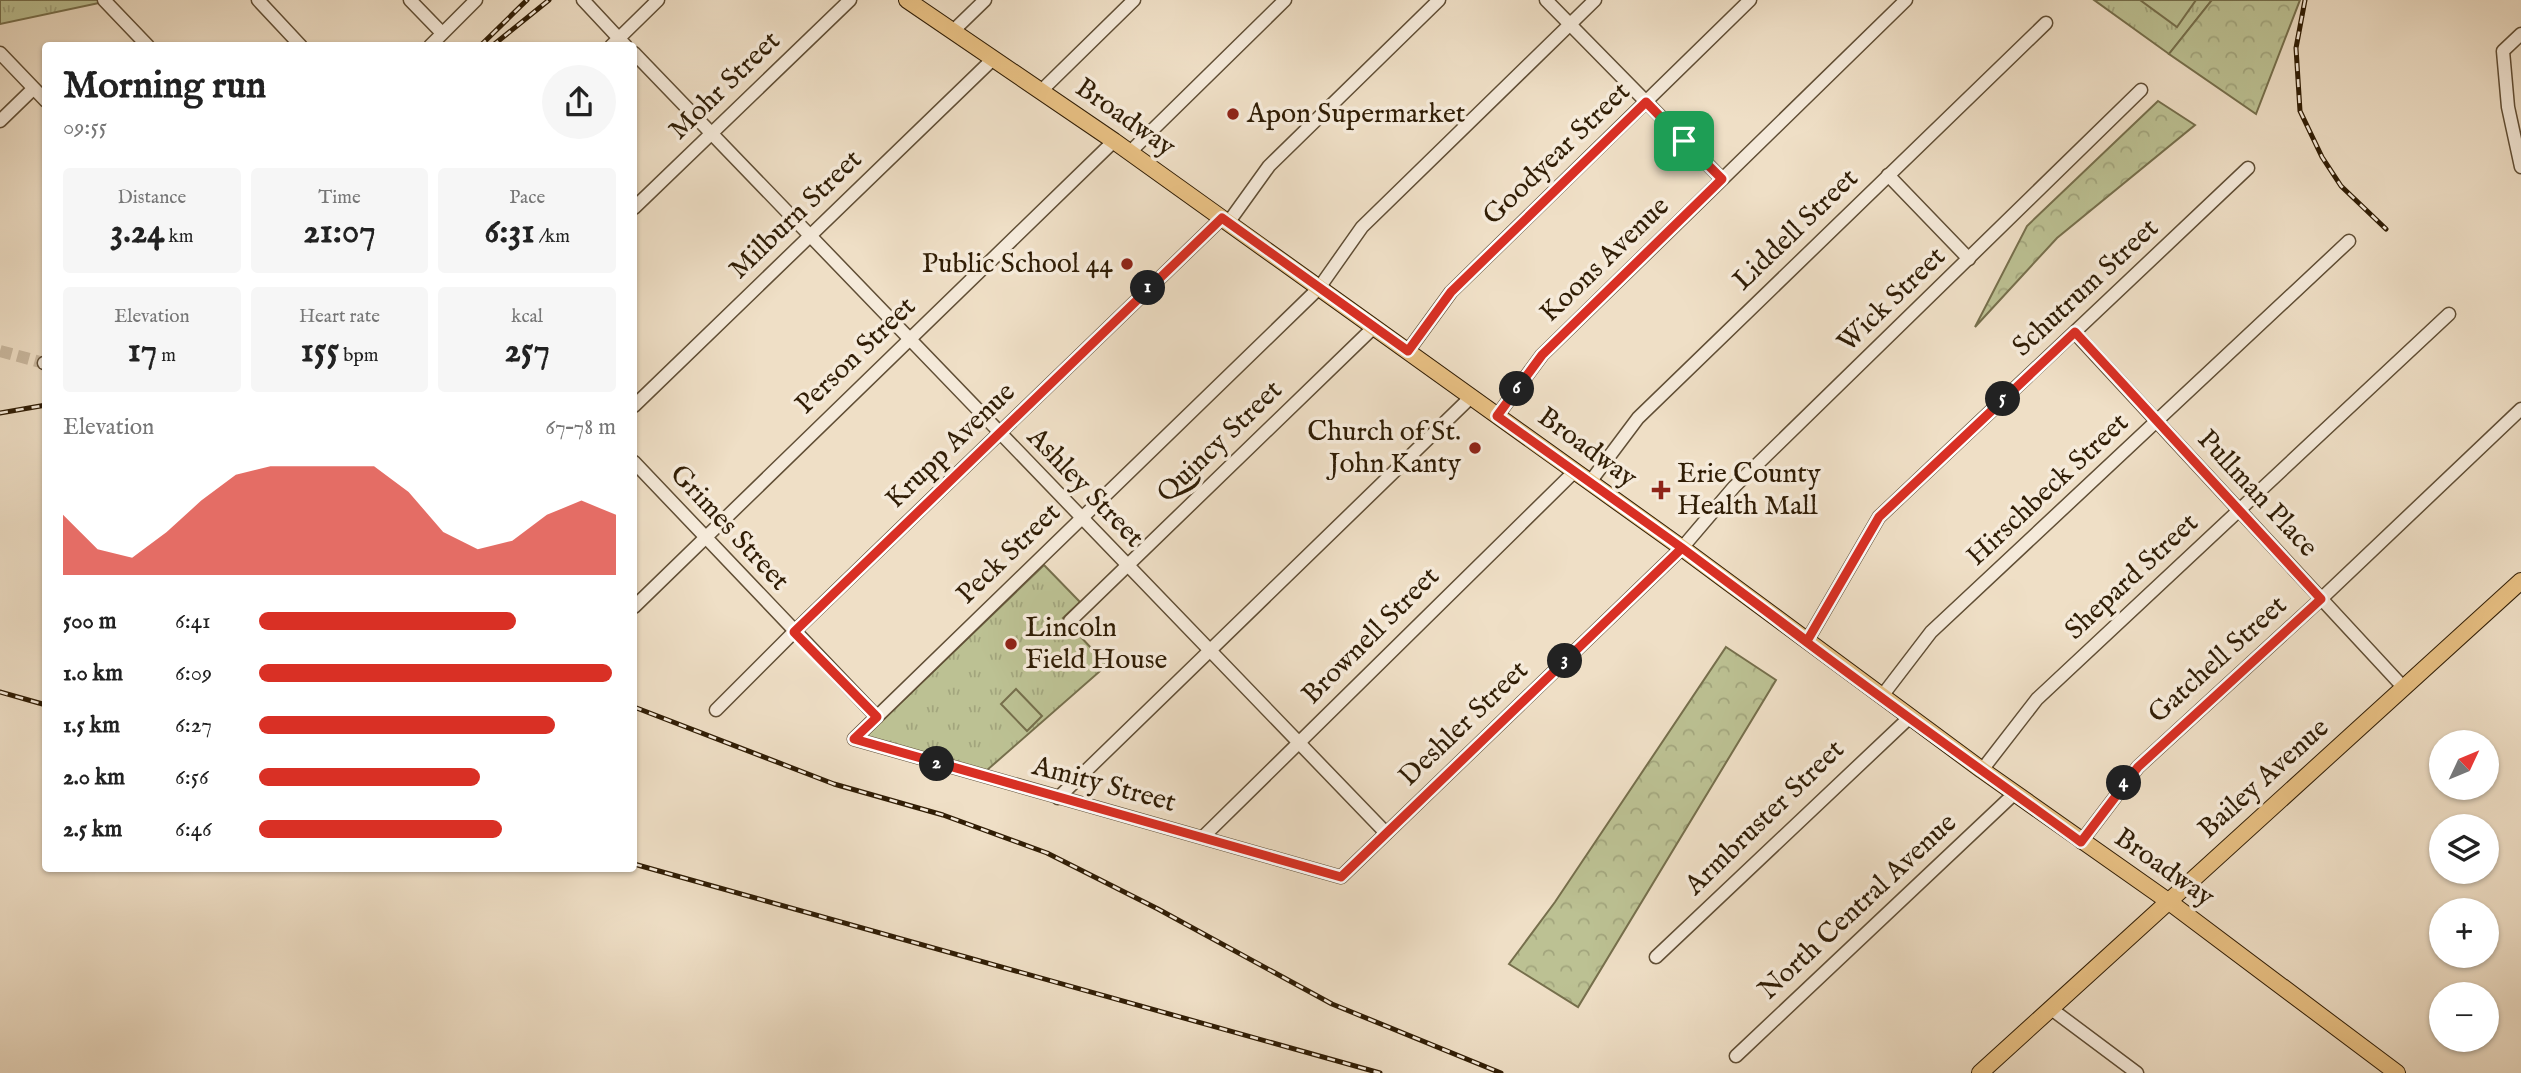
<!DOCTYPE html>
<html lang="en">
<head>
<meta charset="utf-8">
<style>
	body { margin:0; font-family:"IM FELL English",serif; background:#f6f6f6; color:#222; height:100vh; display:flex; flex-direction:column; font-size:26px; white-space:nowrap }
	* { box-sizing:border-box; margin:0 }
	p { font-size:23px; color:#767676 }
	.icon { flex:none; width:38px; height:38px; fill:none; stroke:currentColor; stroke-width:2; stroke-linecap:round; stroke-linejoin:round }
	.map { position:relative; flex:1; overflow:hidden }
	.drawer { position:absolute; left:42px; top:42px; width:595px; height:830px; display:flex; flex-direction:column; background:#fff; border-radius:7px; box-shadow:0 2px 5px #0004 }
	.drawer>* { flex:none }
	.needle { width:46px; rotate:46deg }
	.buttons { position:absolute; left:2429px; top:730px; display:grid; gap:14px }
	.buttons a { display:grid; place-items:center; width:70px; height:70px; border-radius:50%; background:#fff; box-shadow:0 2px 5px #0004; font-size:35px }
	.pin { position:absolute; display:grid; place-items:center; width:60px; height:60px; color:#fff; margin:-30px; border-radius:14px; box-shadow:0 4px 10px #0006 }
	.km { position:absolute; width:35px; height:35px; margin:-18px; border-radius:50%; background:#222; color:#fff; font-size:19px; line-height:35px; text-align:center }
	.round { display:grid; place-items:center; flex:none; width:74px; height:74px; border-radius:37px; background:#f6f6f6 }
	.overview { display:flex; align-items:center; justify-content:space-between; height:119px; padding:0 21px }
	h1 { font-size:38px; font-weight:700; line-height:52px }
	.stats { display:grid; grid-template-columns:repeat(3,1fr); gap:10px; height:119px; padding:7px 21px }
	.stats div { display:grid; align-content:center; border-radius:7px; background:#f6f6f6; text-align:center }
	.stats b { font-size:35px; font-weight:700 }
	.stats small { font-size:19px; font-weight:400 }
	.stats p { font-size:19px }
	.chart { height:196px; padding:14px 21px }
	.chart p { display:flex; justify-content:space-between }
	.chart svg { width:100%; height:126px; margin-top:7px; fill:#d93025; opacity:.7 }
	ul { padding:0 21px; list-style:none; font-size:23px }
	li { display:grid; grid-template-columns:112px 84px 1fr; align-items:center; height:52px }
	li i { height:18px; border-radius:9px; background:#d93025 }
	.map>svg:first-child { display:block }
	.grass { fill:url(#grass-tufts); stroke:#766f4c; stroke-width:2 }
	.forest { fill:url(#forest-crowns); stroke:#766f4c; stroke-width:2 }
	.garden { fill:#bcc193; stroke:#766f4c; stroke-width:2 }
	.lines { fill:none; stroke-linecap:round; stroke-linejoin:round }
	.minor-tunnel { stroke:#c9b89f; stroke-width:12; stroke-dasharray:12 6; stroke-linecap:butt }
	.minor-casing { stroke:#604e35; stroke-width:15 }
	.major-casing { stroke:#301d05; stroke-width:18 }
	.minor { stroke:#f5eada; stroke-width:12 }
	.major { stroke:#e8c083; stroke-width:16 }
	.rail-casing { stroke:#301d05; stroke-width:5 }
	.rail { stroke:#f5eada; stroke-width:2.5; stroke-dasharray:8; stroke-linecap:butt }
	.route-casing { stroke:#fff; stroke-width:14 }
	.route { stroke:#d93025; stroke-width:9 }
	.poi-dot { fill:#8f2418; stroke:#f5eada; stroke-width:2.5 }
	.labels { text-anchor:middle; dominant-baseline:central; stroke-width:7; stroke-linejoin:round; paint-order:stroke }
	.street-label { font-size:28px; fill:#301d05; stroke:#f5eada }
	.poi-label { font-size:28px; fill:#301d05; stroke:#f5eada; text-anchor:start }
</style>
</head>
<body>
<div class="map">
<svg width="2521" height="1073" viewBox="0 0 2521 1073">
	<defs>
		<pattern id="grass-tufts" width="24" height="20" patternUnits="userSpaceOnUse" patternTransform="scale(1.75)"><rect width="24" height="20" fill="#bcc193"/><path d="M3 7l-1-3M5 7V3M7 7l1-3M15 17l-1-3M17 17v-4M19 17l1-3" fill="none" stroke="#a2a57d"/></pattern>
		<pattern id="forest-crowns" width="20" height="18" patternUnits="userSpaceOnUse" patternTransform="scale(1.75)"><rect width="20" height="18" fill="#bcc193"/><path d="M2 6a3 3 0 1 1 6 0M12 15a3 3 0 1 1 6 0" fill="none" stroke="#a2a57d"/></pattern>
	</defs>
	<rect width="100%" height="100%" fill="#efdfc6"/>
	<filter id="stains"><feTurbulence type="fractalNoise" baseFrequency=".00286" numOctaves="4"/><feColorMatrix values="0 0 0 0 .2 0 0 0 0 .09 0 0 0 0 .02 0 0 0 .5 -.17"/></filter>
	<radialGradient id="worn" r=".72"><stop offset=".6" stop-color="#630" stop-opacity="0"/><stop offset="1" stop-color="#630" stop-opacity=".3"/></radialGradient>
	<g class="grass">
		<path d="M0,0H113L0,24Z"/>
		<path d="M2094,0H2212L2169,54Z"/>
		<path d="M1044,565L1080,602L1063,618L1107,665L986,771L864,738Z"/>
	</g>
	<g class="forest">
		<path d="M2212,0H2300L2256,114L2169,54Z"/>
		<path d="M2158,101L2195,125L2057,238L1975,327L2027,226Z"/>
		<path d="M1726,647L1776,680L1578,1007L1509,964L1555,902Z"/>
	</g>
	<g class="garden">
		<path d="M2140,0H2196L2177,27Z"/>
		<path d="M1016,689L1042,716L1027,731L1001,704Z"/>
	</g>
	<g class="lines">
		<path class="minor-tunnel" d="M0,351L44,363"/>
		<defs>
			<g id="minor">
				<path d="M104,0L148,46"/>
				<path d="M258,0L301,46"/>
				<path d="M410,0L442,33"/>
				<path d="M583,0L626,46"/>
				<path d="M1546,0L1722,179"/>
				<path d="M1595,0L1362,227L1319,288L854,739L1341,877L1682,548L1734,487L2141,90"/>
				<path d="M953,31L985,0"/>
				<path d="M2521,34L2503,51L2508,107L2521,167"/>
				<path d="M430,46L476,0"/>
				<path d="M611,46L658,0"/>
				<path d="M0,53L46,101"/>
				<path d="M634,53L1386,833"/>
				<path d="M1041,91L1134,0"/>
				<path d="M0,121L33,89"/>
				<path d="M1130,152L1285,0"/>
				<path d="M1888,175L1969,259"/>
				<path d="M634,208L850,0"/>
				<path d="M1228,223L1269,166L1439,0"/>
				<path d="M2075,333L2404,688"/>
				<path d="M1408,351L1451,292L1750,0"/>
				<path d="M44,363H46"/>
				<path d="M634,406L993,59"/>
				<path d="M1497,416L1542,355L1906,0"/>
				<path d="M634,462L877,717"/>
				<path d="M1590,482L1638,418L2046,23"/>
				<path d="M634,607L1114,141"/>
				<path d="M1070,621L1374,327"/>
				<path d="M1807,641L1879,517L2248,168"/>
				<path d="M1882,696L1931,632L2349,241"/>
				<path d="M716,710L800,626L1222,218"/>
				<path d="M1982,770L2037,699L2449,314"/>
				<path d="M1058,798L1471,397"/>
				<path d="M1203,837L1575,471"/>
				<path d="M2081,842L2138,767L2321,599L2521,409"/>
				<path d="M1656,957L1910,717"/>
				<path d="M2050,1008L2137,1073"/>
				<path d="M1736,1056L2015,793"/>
			</g>
			<g id="major">
				<path d="M907,0L1114,141L1682,548L1982,770L2168,901L2397,1073"/>
				<path d="M1980,1073L2521,581"/>
			</g>
		</defs>
		<use href="#minor" class="minor-casing"/>
		<use href="#major" class="major-casing"/>
		<use href="#minor" class="minor"/>
		<use href="#major" class="major"/>
		<defs>
			<g id="rail">
				<path d="M2305,0L2296,48L2300,111L2322,157L2341,186L2386,229"/>
				<path d="M480,46L527,0"/>
				<path d="M492,46L549,0"/>
				<path d="M0,413L46,405"/>
				<path d="M0,692L46,705"/>
				<path d="M634,707L834,784L943,815L1047,853L1158,909L1332,1004L1501,1073"/>
				<path d="M634,864L1380,1073"/>
			</g>
		</defs>
		<use href="#rail" class="rail-casing"/>
		<use href="#rail" class="rail"/>
	</g>
	<g class="lines">
		<defs>
			<path id="route" d="M1684,141L1646,102L1451,292L1408,351L1222,218L794,632L877,717L854,739L1341,877L1682,548L1771,615C1872,693 1978,767 2081,842L2138,767L2321,599L2075,332L1879,517L1807,641L1682,548L1497,416L1542,355L1722,179L1684,141"/>
		</defs>
		<use href="#route" class="route-casing"/>
		<use href="#route" class="route"/>
	</g>
	<g class="poi-dot">
		<circle cx="1233" cy="114" r="7"/>
		<circle cx="1127" cy="264" r="7"/>
		<circle cx="1475" cy="448" r="7"/>
		<path d="M1657.5 479.5h7v7h7v7h-7v7h-7v-7h-7v-7h7z"/>
		<circle cx="1011" cy="644" r="7"/>
	</g>
	<g class="labels">
		<g class="street-label">
			<text transform="translate(725 86) rotate(-44)">Mohr Street</text>
			<text transform="translate(1125 118) rotate(35)">Broadway</text>
			<text transform="translate(1557 154) rotate(-44)">Goodyear Street</text>
			<text transform="translate(796 215) rotate(-44)">Milburn Street</text>
			<text transform="translate(1796 230) rotate(-44)">Liddell Street</text>
			<text transform="translate(1605 260) rotate(-44)">Koons Avenue</text>
			<text transform="translate(2086 288) rotate(-43)">Schutrum Street</text>
			<text transform="translate(1892 300) rotate(-44)">Wick Street</text>
			<text transform="translate(856 356) rotate(-44)">Person Street</text>
			<text transform="translate(1220 442) rotate(-44)">Quincy Street</text>
			<text transform="translate(951 446) rotate(-44)">Krupp Avenue</text>
			<text transform="translate(1587 448) rotate(36)">Broadway</text>
			<text transform="translate(1085 488) rotate(46)">Ashley Street</text>
			<text transform="translate(2048 490) rotate(-43)">Hirschbeck Street</text>
			<text transform="translate(2257 494) rotate(47)">Pullman Place</text>
			<text transform="translate(729 528) rotate(47)">Grimes Street</text>
			<text transform="translate(1009 554) rotate(-44)">Peck Street</text>
			<text transform="translate(2132 577) rotate(-43)">Shepard Street</text>
			<text transform="translate(1371 636) rotate(-45)">Brownell Street</text>
			<text transform="translate(2218 660) rotate(-42)">Gatchell Street</text>
			<text transform="translate(1464 724) rotate(-44)">Deshler Street</text>
			<text transform="translate(2264 779) rotate(-42)">Bailey Avenue</text>
			<text transform="translate(1104 785) rotate(15)">Amity Street</text>
			<text transform="translate(1765 818) rotate(-44)">Armbruster Street</text>
			<text transform="translate(2164 868) rotate(35)">Broadway</text>
			<text transform="translate(1858 907) rotate(-43)">North Central Avenue</text>
		</g>
		<g class="poi-label">
			<text x="1247" y="114">Apon Supermarket</text>
			<text x="1113" y="264" text-anchor="end">Public School 44</text>
			<text x="1461" y="432" text-anchor="end">Church of St.<tspan x="1461" dy="32">John Kanty</tspan></text>
			<text x="1677" y="474">Erie County<tspan x="1677" dy="32">Health Mall</tspan></text>
			<text x="1025" y="628">Lincoln<tspan x="1025" dy="32">Field House</tspan></text>
		</g>
	</g>
	<rect width="100%" height="100%" filter="url(#stains)"/>
	<rect width="100%" height="100%" fill="url(#worn)"/>
</svg>
<div class="buttons">
<a><svg class="needle" viewBox="-14 -14 28 28"><path d="M0-13l5 13h-10z" fill="#e53935"/><path d="M0 13l5-13h-10z" fill="#767676"/></svg></a>
<a><svg class="icon" aria-label="layers" viewBox="0 0 24 24"><path d="M12 4l9 5-9 5-9-5zM3 14l9 5 9-5"/></svg></a>
<a>+</a>
<a>−</a>
</div>
<div class="pin" style="left:1684px;top:141px;background:#1e9e55"><svg class="icon" aria-label="arrive" viewBox="0 0 24 24"><path d="M6 21V4h12l-3 4 3 4H6"/></svg></div>
<b class="km" style="left:1148px;top:288px">1</b>
<b class="km" style="left:937px;top:764px">2</b>
<b class="km" style="left:1565px;top:661px">3</b>
<b class="km" style="left:2124px;top:783px">4</b>
<b class="km" style="left:2003px;top:399px">5</b>
<b class="km" style="left:1517px;top:389px">6</b>
<section class="drawer">
<div class="overview"><div><h1>Morning run</h1><p>09:55</p></div><a class="round"><svg class="icon" aria-label="share" viewBox="0 0 24 24"><path d="M12 15V3M7 8l5-5 5 5M5 13v7h14v-7"/></svg></a></div>
<div class="stats">
<div><p>Distance</p><b>3.24<small> km</small></b></div>
<div><p>Time</p><b>21:07</b></div>
<div><p>Pace</p><b>6:31<small> /km</small></b></div>
</div>
<div class="stats">
<div><p>Elevation</p><b>17<small> m</small></b></div>
<div><p>Heart rate</p><b>155<small> bpm</small></b></div>
<div><p>kcal</p><b>257</b></div>
</div>
<div class="chart"><p><span>Elevation</span>67–78 m</p>
<svg viewBox="0 0 160 44" preserveAspectRatio="none"><path d="M0 44V23L10 35L20 38L30 29L40 18L50 9L60 6L70 6L80 6L90 6L100 15L110 29L120 35L130 32L140 23L150 18L160 23V44z"/></svg>
</div>
<ul>
<li><b>500 m</b>6:41<i style="width:72%"></i></li>
<li><b>1.0 km</b>6:09<i style="width:99%"></i></li>
<li><b>1.5 km</b>6:27<i style="width:83%"></i></li>
<li><b>2.0 km</b>6:56<i style="width:62%"></i></li>
<li><b>2.5 km</b>6:46<i style="width:68%"></i></li>
</ul>
</section>
</div>
</body>
</html>
